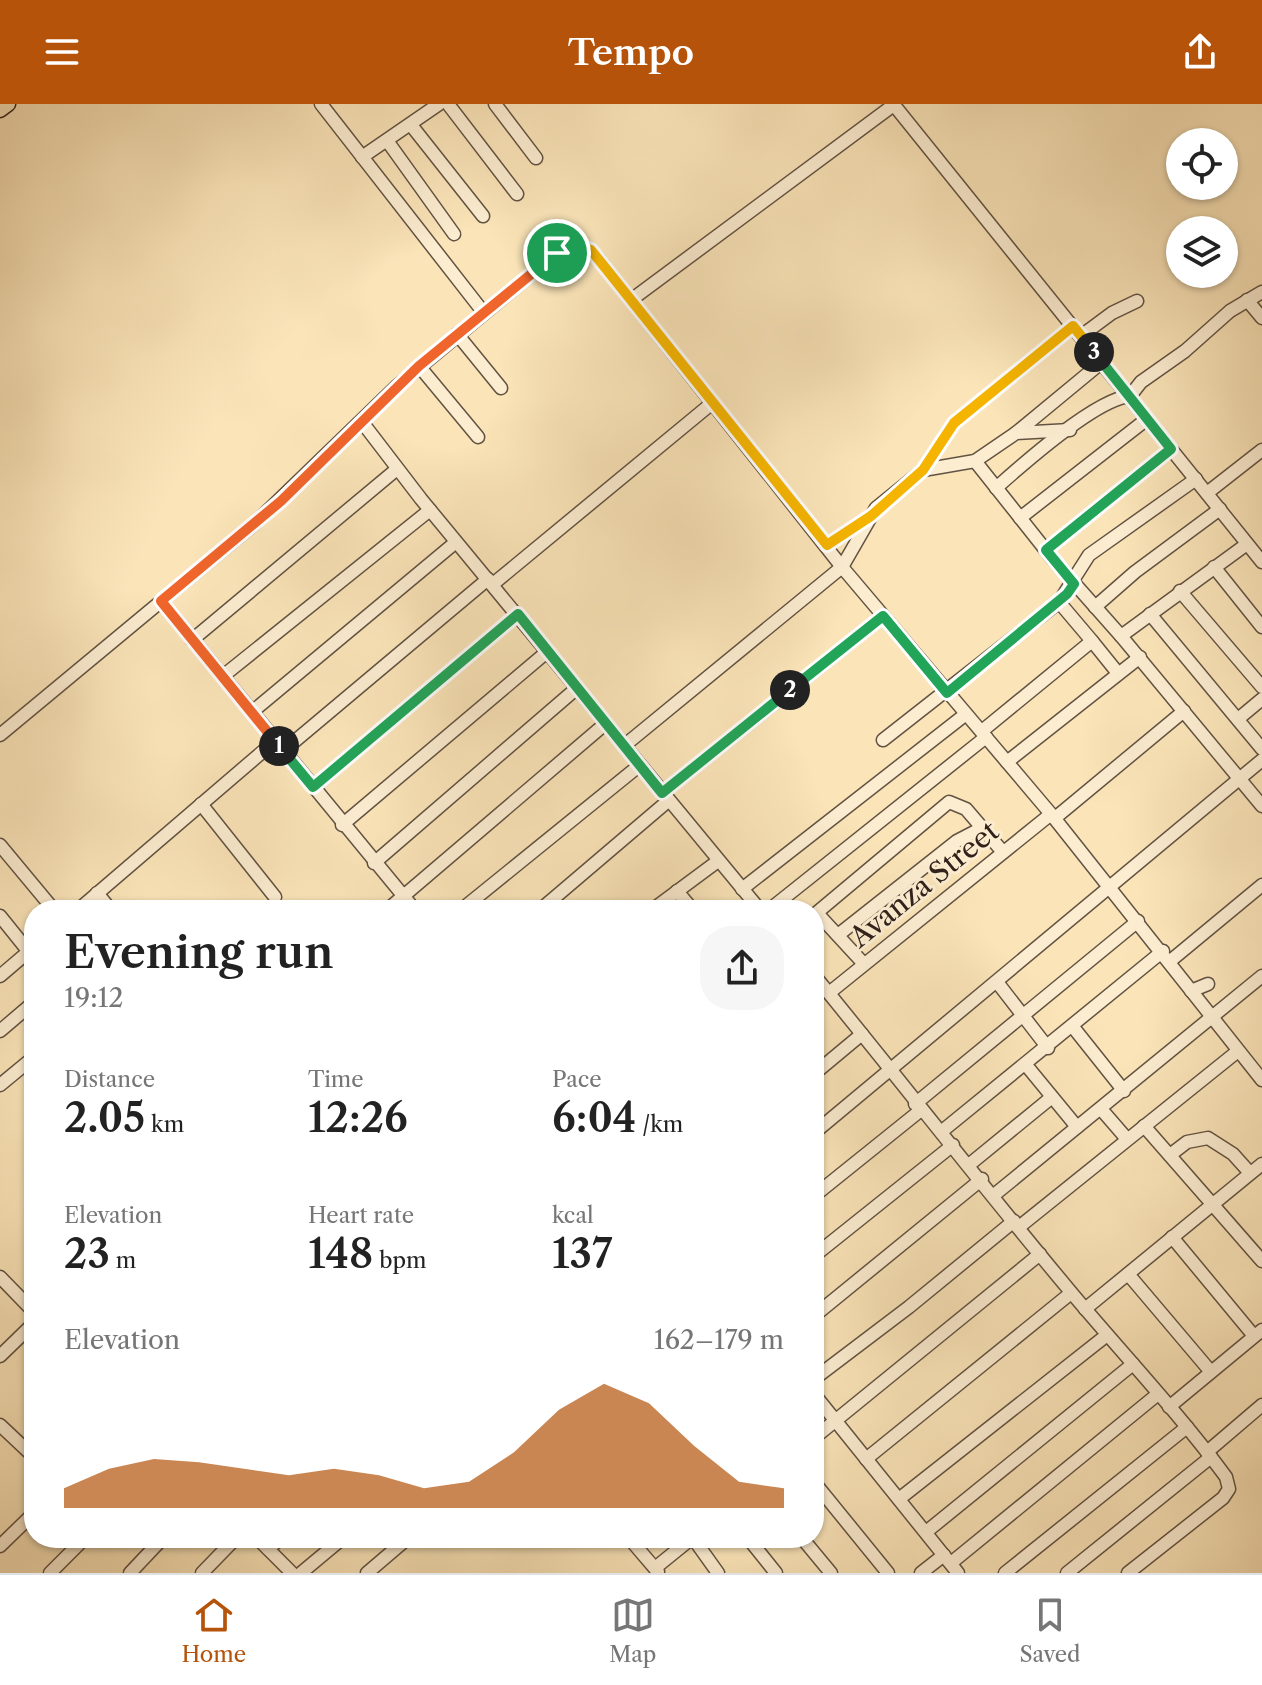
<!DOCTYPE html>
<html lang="en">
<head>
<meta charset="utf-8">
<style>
	body { margin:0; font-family:"Libre Caslon Text",serif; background:#f6f6f6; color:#222; height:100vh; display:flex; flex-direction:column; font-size:30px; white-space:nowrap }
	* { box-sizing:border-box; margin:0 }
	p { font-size:26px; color:#767676 }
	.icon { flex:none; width:44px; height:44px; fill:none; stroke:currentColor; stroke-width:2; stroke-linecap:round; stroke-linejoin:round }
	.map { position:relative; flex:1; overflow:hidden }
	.side { position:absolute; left:24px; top:796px; width:800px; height:648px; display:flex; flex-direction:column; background:#fff; border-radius:32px; box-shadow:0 2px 6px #0004 }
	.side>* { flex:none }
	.fabs { position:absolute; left:1166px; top:24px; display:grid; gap:16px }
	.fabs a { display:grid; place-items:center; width:72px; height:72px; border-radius:50%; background:#fff; box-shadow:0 2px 6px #0004; font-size:40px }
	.pin { position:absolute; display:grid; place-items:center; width:68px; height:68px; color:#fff; margin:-34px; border:4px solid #fff; border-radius:50%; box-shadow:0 2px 8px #0007 }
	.km { position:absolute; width:40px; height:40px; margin:-20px; border-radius:50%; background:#222; color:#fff; font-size:22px; line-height:40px; text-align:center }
	.round { display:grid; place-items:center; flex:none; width:84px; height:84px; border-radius:32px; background:#f6f6f6 }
	.summary { display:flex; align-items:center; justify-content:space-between; height:136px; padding:0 40px }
	h1 { font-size:44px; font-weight:600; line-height:60px }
	.figures { display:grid; grid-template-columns:repeat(3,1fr); gap:12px; height:136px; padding:8px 40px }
	.figures div { display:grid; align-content:center }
	.figures b { font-size:40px; font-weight:600 }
	.figures small { font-size:22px; font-weight:400 }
	.figures p { font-size:22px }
	.chart { height:224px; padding:16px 40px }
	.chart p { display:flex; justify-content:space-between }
	.chart svg { width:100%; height:144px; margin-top:8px; fill:#b45309; opacity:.7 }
	header { display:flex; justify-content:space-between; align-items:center; height:104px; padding:0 40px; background:#b45309; color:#fff; font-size:36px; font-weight:600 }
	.dock { display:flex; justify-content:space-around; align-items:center; height:112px; border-top:2px solid #e0e0e0; background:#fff; font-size:22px; color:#767676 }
	.dock a { display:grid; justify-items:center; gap:4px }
	.dock .active { color:#b45309 }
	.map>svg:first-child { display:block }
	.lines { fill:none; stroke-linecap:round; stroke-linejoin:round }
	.minor-casing { stroke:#625242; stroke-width:15 }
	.major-casing { stroke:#30211a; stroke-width:17 }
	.minor { stroke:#fcedd1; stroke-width:12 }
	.major { stroke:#fae4b8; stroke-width:14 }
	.split-1-casing { stroke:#fff; stroke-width:16 }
	.split-2-casing { stroke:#fff; stroke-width:16 }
	.split-3-casing { stroke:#fff; stroke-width:16 }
	.split-4-casing { stroke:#fff; stroke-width:16 }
	.split-1 { stroke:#f0652b; stroke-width:10 }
	.split-2 { stroke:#22a559; stroke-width:10 }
	.split-3 { stroke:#22a559; stroke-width:10 }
	.split-4 { stroke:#f5b400; stroke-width:10 }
	.labels { text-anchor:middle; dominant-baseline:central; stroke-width:6; stroke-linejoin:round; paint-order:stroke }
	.street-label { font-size:28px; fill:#30211a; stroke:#fcedd1 }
</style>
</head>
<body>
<header><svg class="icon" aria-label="menu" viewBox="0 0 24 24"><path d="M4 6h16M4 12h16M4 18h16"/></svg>Tempo<svg class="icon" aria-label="share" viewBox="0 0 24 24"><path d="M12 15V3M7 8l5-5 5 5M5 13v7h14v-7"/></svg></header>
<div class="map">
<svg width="1262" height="1469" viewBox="0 0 1262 1469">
	<rect width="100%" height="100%" fill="#fae4b8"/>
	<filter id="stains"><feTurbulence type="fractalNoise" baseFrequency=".0025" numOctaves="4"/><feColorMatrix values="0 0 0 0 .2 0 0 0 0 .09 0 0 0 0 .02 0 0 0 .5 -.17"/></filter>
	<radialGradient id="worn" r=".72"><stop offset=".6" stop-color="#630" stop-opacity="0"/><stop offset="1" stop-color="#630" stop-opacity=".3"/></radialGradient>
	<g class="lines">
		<defs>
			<g id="minor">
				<path d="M321,0L484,209"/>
				<path d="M448,0L517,90"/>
				<path d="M495,0L536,54"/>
				<path d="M894,1L1262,458"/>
				<path d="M411,21L483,112"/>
				<path d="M388,38L454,130"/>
				<path d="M362,53L439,0"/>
				<path d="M631,196L895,0"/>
				<path d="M1247,196L1262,214"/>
				<path d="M457,230L501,284"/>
				<path d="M1081,232L1112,209L1137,197"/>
				<path d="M419,262L478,333"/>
				<path d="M362,318L421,395L760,806"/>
				<path d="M1016,329L1102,258"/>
				<path d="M975,357L1052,454L1121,532"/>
				<path d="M923,366L954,319L1073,222"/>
				<path d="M996,384C1024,359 1096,295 1130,292L1141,278L1185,247L1230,207L1262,188"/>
				<path d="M1207,389L1262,346"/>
				<path d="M1020,414L1147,315"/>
				<path d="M1247,440L1121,532L1262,702"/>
				<path d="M827,441L871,412"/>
				<path d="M1046,446L1171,345"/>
				<path d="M1214,463L1262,523"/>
				<path d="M493,480L711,300"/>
				<path d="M1180,487L1262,583"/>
				<path d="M161,497L415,806"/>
				<path d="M1059,498L1092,537"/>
				<path d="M1095,503L1135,468L1220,405"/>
				<path d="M1150,510L1262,645"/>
				<path d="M192,536L397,365"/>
				<path d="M223,572L430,406"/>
				<path d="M252,608L456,438"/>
				<path d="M1238,615L1262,595"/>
				<path d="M982,627L1092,537L1117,568"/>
				<path d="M0,631L253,421L397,282L557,149L578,139L597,153L842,463L1051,710L1262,976"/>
				<path d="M883,636L1059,498L1089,451L1196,375"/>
				<path d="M625,641L842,463L876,404L923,366L975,357L1016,329L1070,326"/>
				<path d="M283,647L488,475"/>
				<path d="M1007,658L1140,553"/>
				<path d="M313,683L518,510"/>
				<path d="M662,689L883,512"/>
				<path d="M201,700L275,793"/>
				<path d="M1055,714L1184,607"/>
				<path d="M342,721L548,547"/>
				<path d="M0,741L54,806"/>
				<path d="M374,759L577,584"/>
				<path d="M742,785L966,610"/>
				<path d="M677,787L693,806"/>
				<path d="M97,789L111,806"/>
				<path d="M78,806L275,637"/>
				<path d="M387,806L605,620"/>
				<path d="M461,806L640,661"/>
				<path d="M540,806L668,697"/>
				<path d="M652,806L718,757"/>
				<path d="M769,806L986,633"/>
				<path d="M817,809L864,860"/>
				<path d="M814,811L949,698L966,705L1002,747"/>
				<path d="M0,812L29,848"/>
				<path d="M838,831L957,737L982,724"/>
				<path d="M1169,858L1262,781"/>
				<path d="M814,871C900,976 983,1083 1070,1187C1122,1249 1178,1308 1226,1373L1229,1385L1223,1394L1128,1469"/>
				<path d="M0,872L34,843"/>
				<path d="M997,878L1048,944"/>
				<path d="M1191,887L1208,880"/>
				<path d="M829,889L1051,710"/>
				<path d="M1073,923L1124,987"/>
				<path d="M0,927L34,898"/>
				<path d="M1026,961L1077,1023"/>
				<path d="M814,970L862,930"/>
				<path d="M0,981L34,953"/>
				<path d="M915,1000L1138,817"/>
				<path d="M1101,1005L1127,1035"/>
				<path d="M1144,1022L1262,1157"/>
				<path d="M941,1028L1163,847"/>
				<path d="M814,1029L1262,656"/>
				<path d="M1170,1051L1187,1038L1208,1034L1233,1050L1250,1069"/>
				<path d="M970,1060L1052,993"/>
				<path d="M994,1091L1262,872"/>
				<path d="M814,1092L921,1006"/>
				<path d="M1019,1123L1238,947"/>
				<path d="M1172,1133L1254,1232"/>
				<path d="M814,1152L953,1041"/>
				<path d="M1128,1170L1211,1268"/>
				<path d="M0,1173L34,1208"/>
				<path d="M1085,1205L1262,1060"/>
				<path d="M814,1212L982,1075"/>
				<path d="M0,1252L34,1219"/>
				<path d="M814,1275L909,1203L1014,1117"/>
				<path d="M814,1290L958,1469"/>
				<path d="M1169,1303L1262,1226"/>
				<path d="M0,1321L34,1353"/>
				<path d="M814,1334L1040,1150"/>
				<path d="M1207,1348L1262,1301"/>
				<path d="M866,1355L1071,1189"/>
				<path d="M814,1378L888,1469"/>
				<path d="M899,1395L1107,1231"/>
				<path d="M926,1428L1133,1260"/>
				<path d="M257,1434L292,1469"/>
				<path d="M629,1434L658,1468"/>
				<path d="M693,1434L718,1469"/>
				<path d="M748,1434L776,1469"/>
				<path d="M802,1434L831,1469"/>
				<path d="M0,1442L34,1409"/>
				<path d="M268,1445L281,1434"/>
				<path d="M951,1459L1158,1290"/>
				<path d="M655,1464L692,1434"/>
				<path d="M50,1469L85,1434"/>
				<path d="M130,1469L163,1434"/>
				<path d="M202,1469L236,1434"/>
				<path d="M301,1469L343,1434"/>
				<path d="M367,1469L408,1434"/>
				<path d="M921,1469L944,1451"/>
				<path d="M1005,1469L1187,1323"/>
				<path d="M1067,1469L1211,1353"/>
			</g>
			<path id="major" d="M0,6L8,0"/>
		</defs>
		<use href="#minor" class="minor-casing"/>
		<use href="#major" class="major-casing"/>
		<use href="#minor" class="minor"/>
		<use href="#major" class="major"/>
	</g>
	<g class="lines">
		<defs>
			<path id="split-1" d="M279,642L161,497L281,397L419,262L557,149"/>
			<path id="split-2" d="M279,642L313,683L518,510L662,689L790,586"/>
			<path id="split-3" d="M790,586L883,512L947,589L1067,490L1074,480L1046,446L1171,345L1094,248"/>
			<path id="split-4" d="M557,149L571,140L591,146L827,441L871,412L923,366L954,319L1073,222L1094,248"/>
		</defs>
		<use href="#split-1" class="split-1-casing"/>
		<use href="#split-2" class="split-2-casing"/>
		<use href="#split-3" class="split-3-casing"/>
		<use href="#split-4" class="split-4-casing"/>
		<use href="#split-1" class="split-1"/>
		<use href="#split-2" class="split-2"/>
		<use href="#split-3" class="split-3"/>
		<use href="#split-4" class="split-4"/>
	</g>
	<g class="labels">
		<g class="street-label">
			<text transform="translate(924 780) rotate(-39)">Avanza Street</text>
		</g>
	</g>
	<rect width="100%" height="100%" filter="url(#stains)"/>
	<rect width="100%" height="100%" fill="url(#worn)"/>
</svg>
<div class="fabs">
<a><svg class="icon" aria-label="locate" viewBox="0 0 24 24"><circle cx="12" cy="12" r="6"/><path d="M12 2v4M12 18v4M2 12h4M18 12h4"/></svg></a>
<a><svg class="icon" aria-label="layers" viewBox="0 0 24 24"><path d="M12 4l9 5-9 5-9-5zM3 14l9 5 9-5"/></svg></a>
</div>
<div class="pin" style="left:557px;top:149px;background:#1e9e55"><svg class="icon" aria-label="arrive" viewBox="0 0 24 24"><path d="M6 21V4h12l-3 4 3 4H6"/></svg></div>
<b class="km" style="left:279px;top:642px">1</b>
<b class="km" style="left:790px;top:586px">2</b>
<b class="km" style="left:1094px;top:248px">3</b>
<section class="side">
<div class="summary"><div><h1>Evening run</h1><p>19:12</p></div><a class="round"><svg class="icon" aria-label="share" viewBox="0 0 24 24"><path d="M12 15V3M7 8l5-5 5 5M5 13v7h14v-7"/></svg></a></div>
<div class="figures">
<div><p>Distance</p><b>2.05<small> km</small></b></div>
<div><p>Time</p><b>12:26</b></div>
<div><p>Pace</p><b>6:04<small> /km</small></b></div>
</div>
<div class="figures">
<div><p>Elevation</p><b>23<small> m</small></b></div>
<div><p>Heart rate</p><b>148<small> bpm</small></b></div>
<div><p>kcal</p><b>137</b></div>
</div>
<div class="chart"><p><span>Elevation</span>162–179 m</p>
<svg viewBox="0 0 160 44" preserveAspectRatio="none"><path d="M0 44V38L10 32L20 29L30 30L40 32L50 34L60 32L70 34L80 38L90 36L100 27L110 14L120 6L130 12L140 25L150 36L160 38V44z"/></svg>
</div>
</section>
</div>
<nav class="dock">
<a class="active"><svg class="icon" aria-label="home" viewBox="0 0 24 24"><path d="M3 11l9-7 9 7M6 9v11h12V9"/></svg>Home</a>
<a><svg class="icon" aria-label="map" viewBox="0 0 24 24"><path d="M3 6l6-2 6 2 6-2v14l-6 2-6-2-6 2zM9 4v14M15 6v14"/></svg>Map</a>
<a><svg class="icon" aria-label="saved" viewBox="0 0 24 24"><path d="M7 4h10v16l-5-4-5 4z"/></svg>Saved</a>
</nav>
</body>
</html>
